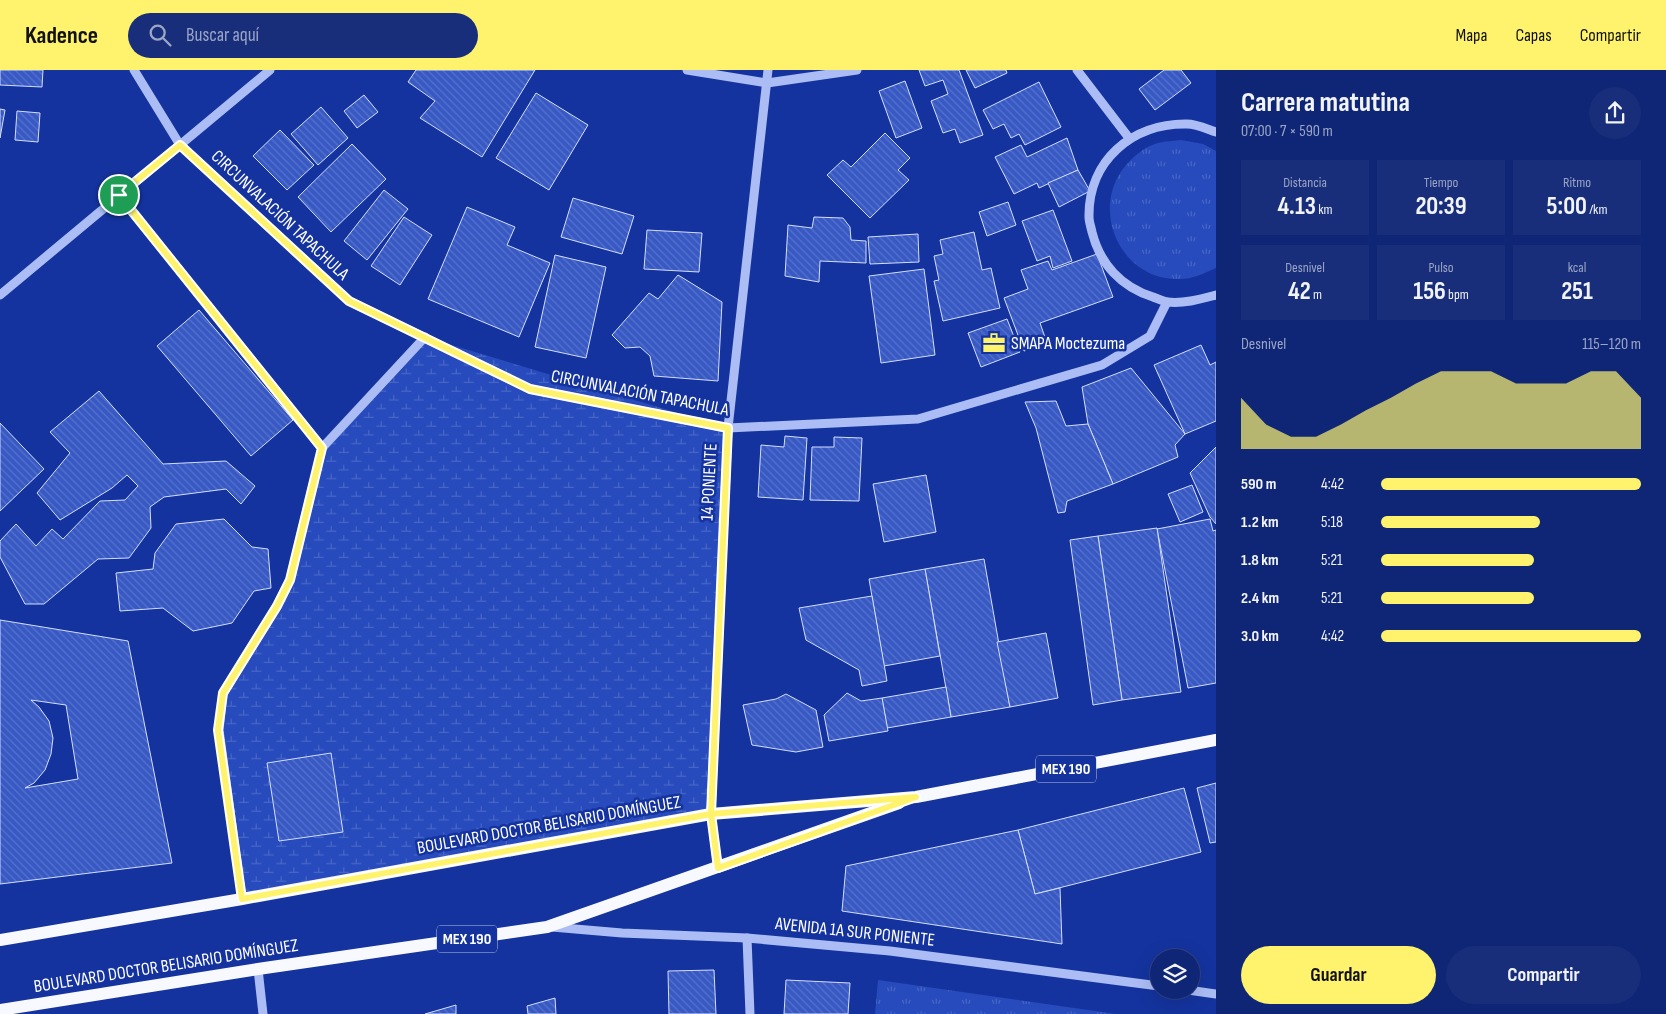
<!DOCTYPE html>
<html lang="es">
<head>
<meta charset="utf-8">
<style>
	body { margin:0; font-family:"Sofia Sans Condensed",sans-serif; background:#182e7b; color:#f1f3f6; height:100vh; display:flex; flex-direction:column; font-size:19px; white-space:nowrap }
	* { box-sizing:border-box; margin:0 }
	p { font-size:16px; color:#9ba5c5 }
	.icon { flex:none; width:28px; height:28px; fill:none; stroke:currentColor; stroke-width:2; stroke-linecap:round; stroke-linejoin:round }
	.map { position:relative; flex:1; overflow:hidden }
	.drawer { display:flex; flex-direction:column; background:#0f2676; width:450px }
	.drawer>* { flex:none }
	.tools { position:absolute; left:1150px; top:879px; display:grid; gap:10px }
	.tools a { display:grid; place-items:center; width:50px; height:50px; border-radius:50%; background:#0f2676; box-shadow:0 5px 20px #0002,0 0 0 1px #2f4388; font-size:25px }
	.pin { position:absolute; display:grid; place-items:center; width:42px; height:42px; color:#fff; margin:-21px; border:2px solid #fff; border-radius:50%; box-shadow:0 1px 5px #0007 }
	.round { display:grid; place-items:center; flex:none; width:52px; height:52px; border-radius:26px; background:#182e7b }
	.headline { display:flex; align-items:center; justify-content:space-between; height:85px; padding:0 25px }
	h1 { font-size:28px; font-weight:700; line-height:38px }
	.stats { display:grid; grid-template-columns:repeat(3,1fr); gap:8px; height:85px; padding:5px 25px }
	.stats div { display:grid; align-content:center; border-radius:0px; background:#182e7b; text-align:center }
	.stats b { font-size:25px; font-weight:700 }
	.stats small { font-size:14px; font-weight:400 }
	.stats p { font-size:14px }
	.chart { height:140px; padding:10px 25px }
	.chart p { display:flex; justify-content:space-between }
	.chart svg { width:100%; height:90px; margin-top:5px; fill:#fff36e; opacity:.7 }
	.cta { display:flex; gap:10px; margin-top:auto; padding:10px 25px }
	.cta a { flex:1; height:58px; border-radius:30px; background:#fff36e; color:#111; font-size:20px; font-weight:700; line-height:58px; text-align:center }
	.cta a+a { background:#182e7b; color:#f1f3f6 }
	ul { padding:0 25px; list-style:none; font-size:16px }
	li { display:grid; grid-template-columns:80px 60px 1fr; align-items:center; height:38px }
	li i { height:12px; border-radius:6px; background:#fff36e }
	header { display:flex; align-items:center; gap:30px; box-sizing:border-box; height:70px; padding:0 25px; background:#fff36e; color:#111 }
	header strong { font-size:24px }
	nav { display:flex; gap:28px; margin-inline-start:auto; font-size:18px }
	.search { width:350px; height:45px; background:#182e7b; display:flex; align-items:center; gap:12px; box-sizing:border-box; padding:0 18px; border-radius:28px; color:#9ba5c5; font-size:19px }
	main { display:flex; flex:1; min-height:0 }
	.map>svg:first-child { display:block }
	.wetland { fill:url(#wetland-marsh) }
	.park { fill:url(#park-tufts) }
	.building { fill:url(#building-back-hatch); stroke:#d3defd; fill-rule:evenodd }
	.lines { fill:none; stroke-linecap:round; stroke-linejoin:round }
	.minor { stroke:#abbdf4; stroke-width:9 }
	.major { stroke:#f8f9ff; stroke-width:12 }
	.route-casing { stroke:#fff; stroke-width:10 }
	.route { stroke:#fff36e; stroke-width:6 }
	.labels { text-anchor:middle; dominant-baseline:central; stroke-width:5; stroke-linejoin:round; paint-order:stroke }
	.shield { fill:#14339e; stroke:#b8c2e2; stroke-width:1 }
	.shield-label { font-size:16px; font-weight:bold; fill:#fff }
	.street-label { font-size:18px; fill:#fff; stroke:#14339e }
	.poi-label { font-size:18px; fill:#fff; stroke:#14339e; text-anchor:start }
</style>
</head>
<body>
<header>
<strong>Kadence</strong>
<div class="search"><svg class="icon" aria-label="search" viewBox="0 0 24 24"><circle cx="10" cy="10" r="6"/><path d="M15 15l6 6"/></svg>Buscar aquí</div>
<nav><a>Mapa</a><a>Capas</a><a>Compartir</a></nav>
</header>
<main>
<div class="map">
<svg width="1216" height="944" viewBox="0 0 1216 944">
	<defs>
		<pattern id="wetland-marsh" width="20" height="14" patternUnits="userSpaceOnUse" patternTransform="scale(1.25)"><rect width="20" height="14" fill="#274bbc"/><path d="M1 5h8M5 5V1M11 12h8M15 12V8" fill="none" stroke="#4766c6"/></pattern>
		<pattern id="park-tufts" width="24" height="20" patternUnits="userSpaceOnUse" patternTransform="scale(1.25)"><rect width="24" height="20" fill="#274bbc"/><path d="M3 7l-1-3M5 7V3M7 7l1-3M15 17l-1-3M17 17v-4M19 17l1-3" fill="none" stroke="#4766c6"/></pattern>
		<pattern id="building-back-hatch" width="6" height="6" patternUnits="userSpaceOnUse" patternTransform="scale(1.25)"><rect width="6" height="6" fill="#3859c3"/><path d="M-1 5l2 2M0 0l6 6M5-1l2 2" fill="none" stroke="#5672cc"/></pattern>
	</defs>
	<rect width="100%" height="100%" fill="#14339e"/>
	<path class="wetland" d="M425,267L728,358L711,744L242,829L219,660L223,623L290,510L322,378Z"/>
	<g class="park">
		<path d="M1181,70L1203,74L1216,81V198C1203,204 1190,210 1176,209C1118,208 1089,136 1127,94C1135,85 1146,76 1158,73C1166,71 1174,71 1181,70Z"/>
		<path d="M878,910L1116,944H875Z"/>
	</g>
	<g class="building">
		<path d="M0,0H43L42,17L0,15Z"/>
		<path d="M416,0H535L482,87L420,48L435,31L408,12Z"/>
		<path d="M919,0H959L983,65L960,73L955,59L943,63L931,31L948,24L943,10L925,16Z"/>
		<path d="M966,0H1006L1007,3L975,18Z"/>
		<path d="M1164,0H1181L1191,13L1155,40L1139,19Z"/>
		<path d="M905,11L922,58L896,68L879,21Z"/>
		<path d="M1039,12L1061,57L1025,75L1019,64L1011,68L1004,54L993,59L983,40Z"/>
		<path d="M536,23L588,55L549,120L496,88Z"/>
		<path d="M364,25L378,42L357,58L344,41Z"/>
		<path d="M321,37L348,68L318,95L291,64Z"/>
		<path d="M0,39L5,40L0,68Z"/>
		<path d="M17,41L40,43L38,72L15,70Z"/>
		<path d="M280,60L314,95L287,120L253,86Z"/>
		<path d="M885,63L910,88L898,100L909,110L870,148L827,105L843,90L851,97Z"/>
		<path d="M1067,68L1078,100L1039,118L1037,113L1014,124L995,87L1021,75L1027,87Z"/>
		<path d="M352,74L386,109L331,162L298,127Z"/>
		<path d="M1078,100L1090,121L1059,137L1048,113Z"/>
		<path d="M384,120L408,139L367,190L344,171Z"/>
		<path d="M573,128L634,146L622,184L561,167Z"/>
		<path d="M1008,132L1016,155L987,166L979,142Z"/>
		<path d="M467,137L515,157L507,175L550,193L519,267L428,229Z"/>
		<path d="M1053,140L1072,191L1053,198L1050,186L1037,191L1022,151Z"/>
		<path d="M404,147L432,165L400,215L371,196Z"/>
		<path d="M814,147L843,148L850,157L851,170L866,171V193L820,191L819,212L785,206L788,155L812,158Z"/>
		<path d="M647,160L702,163L699,202L644,199Z"/>
		<path d="M974,162L982,200L991,198L1000,238L943,251L934,211L939,210L934,186L943,184L940,170Z"/>
		<path d="M918,164L919,192L870,194L868,167Z"/>
		<path d="M1097,184L1113,227L1040,253L1047,273L1024,281L1004,228L1028,219L1021,200L1048,191L1052,200Z"/>
		<path d="M555,185L606,197L586,288L535,277Z"/>
		<path d="M924,199L935,285L881,293L869,206Z"/>
		<path d="M678,205L722,232L718,311L654,306L650,286L640,277L625,278L612,265L649,223L658,229Z"/>
		<path d="M199,240L293,350L251,386L157,276Z"/>
		<path d="M1007,249L1020,282L981,297L968,263Z"/>
		<path d="M1201,275L1210,295L1216,292V351L1185,364L1154,295Z"/>
		<path d="M1131,298L1185,364L1175,375L1178,387L1113,414L1088,354L1082,317Z"/>
		<path d="M99,321L163,394L226,391L255,416L241,434L226,419L164,427L150,437L151,458L129,488L98,489L44,534H25L0,487V471L16,454L36,476L52,459L63,469L100,431L125,430L138,416L127,405L112,418L60,450L37,423L70,383L50,362Z"/>
		<path d="M1056,331L1066,356L1088,354L1113,414L1067,431L1065,442L1058,443L1036,358L1025,332Z"/>
		<path d="M0,353L44,399L0,441Z"/>
		<path d="M785,366L807,368L803,430L758,427L761,375L784,377Z"/>
		<path d="M834,367L862,368L859,431L810,430L812,377H834Z"/>
		<path d="M1216,377V454L1210,447L1190,403Z"/>
		<path d="M926,405L936,462L884,472L873,414Z"/>
		<path d="M1192,415L1203,442L1180,452L1168,424Z"/>
		<path d="M224,449L252,477L268,479L271,518L254,521L232,553L193,561L163,538L120,541L116,503L153,499L155,483L176,454Z"/>
		<path d="M1210,449L1213,461L1216,460V613L1188,618L1157,459Z"/>
		<path d="M1157,458L1181,622L1122,630L1098,466Z"/>
		<path d="M1098,466L1122,630L1093,635L1070,470Z"/>
		<path d="M984,489L1010,637L951,647L925,499Z"/>
		<path d="M925,499L940,586L884,596L869,509Z"/>
		<path d="M872,526L887,611L862,616L859,600L806,570L799,538Z"/>
		<path d="M0,550L128,571L172,793L0,814ZM31,630L66,635L78,709L25,718L34,713L45,700L51,684L53,668L49,651L39,637Z"/>
		<path d="M1046,563L1058,628L1010,637L997,572Z"/>
		<path d="M946,617L951,647L887,658L882,628Z"/>
		<path d="M847,623L861,631L882,628L888,661L829,671L824,645Z"/>
		<path d="M786,624L816,640L823,677L796,682L752,675L743,635L776,629Z"/>
		<path d="M331,683L343,762L279,771L267,693Z"/>
		<path d="M1216,713V772L1210,773L1197,718Z"/>
		<path d="M1184,718L1201,782L1035,824L1018,760Z"/>
		<path d="M1018,760L1035,824L1060,818L1062,874L842,841L846,796Z"/>
		<path d="M714,900L716,944H669L668,901Z"/>
		<path d="M786,910L850,913L848,944H784Z"/>
		<path d="M555,928L556,944H528L527,936Z"/>
		<path d="M456,935V944H425Z"/>
	</g>
	<g class="lines">
		<g class="minor">
			<path d="M134,0L180,75L349,231L530,319L728,358L918,349L1102,295L1150,266L1167,232"/>
			<path d="M687,0L767,13L857,0"/>
			<path d="M1077,0L1129,68"/>
			<path d="M1216,62C1207,59 1196,54 1187,54C1132,53 1088,91 1089,147C1089,152 1091,157 1092,162C1100,194 1121,217 1153,227C1158,229 1163,231 1167,232C1184,234 1201,229 1216,225"/>
			<path d="M119,125L322,378L290,510L277,536L223,623L219,660L242,829"/>
			<path d="M0,225L270,0"/>
			<path d="M322,378L425,267"/>
			<path d="M718,798L711,744L728,358L768,0"/>
			<path d="M552,857L622,863L747,868L890,881L1159,916"/>
			<path d="M747,868L750,944"/>
			<path d="M258,899L263,944"/>
			<path d="M1188,920L1216,924"/>
		</g>
		<g class="major">
			<path d="M0,870L242,829L711,744L916,727L1216,670"/>
			<path d="M0,940L258,899L547,857L899,733"/>
		</g>
	</g>
	<g class="lines">
		<defs>
			<path id="route" d="M119,125L322,378L290,510L277,536L223,623L218,660L242,829L711,744L718,798L916,727L711,744L728,358L530,319L349,231L180,75L119,125"/>
		</defs>
		<use href="#route" class="route-casing"/>
		<use href="#route" class="route"/>
	</g>
	<defs>
		<symbol id="office-bare" viewBox="-9 -9 18 18"><path d="M-6-3h4V-5.5h4V-3h4V5H-6ZM-1-4.5V-3h2v-1.5ZM-6 0V1H6V0Z" fill="#fff36e" stroke="#14339e" stroke-width="2.5" paint-order="stroke"/></symbol>
	</defs>
	<g fill-rule="evenodd">
		<use href="#office-bare" x="978" y="257" width="32" height="32"/>
	</g>
	<g class="labels">
		<g class="shield">
			<rect x="1036" y="685.5" width="60" height="27" rx="4"/>
			<rect x="437" y="855.5" width="60" height="27" rx="4"/>
		</g>
		<g class="shield-label">
			<text x="1066" y="699">MEX 190</text>
			<text x="467" y="869">MEX 190</text>
		</g>
		<g class="street-label">
			<text transform="translate(280 145) rotate(43)">CIRCUNVALACIÓN TAPACHULA</text>
			<text transform="translate(640 323) rotate(11)">CIRCUNVALACIÓN TAPACHULA</text>
			<text transform="translate(709 412) rotate(-87)">14 PONIENTE</text>
			<text transform="translate(549 755) rotate(-10)">BOULEVARD DOCTOR BELISARIO DOMÍNGUEZ</text>
			<text transform="translate(855 862) rotate(6)">AVENIDA 1A SUR PONIENTE</text>
			<text transform="translate(166 896) rotate(-9)">BOULEVARD DOCTOR BELISARIO DOMÍNGUEZ</text>
		</g>
		<g class="poi-label">
			<text x="1011" y="273">SMAPA Moctezuma</text>
		</g>
	</g>
</svg>
<div class="tools">
<a><svg class="icon" aria-label="layers" viewBox="0 0 24 24"><path d="M12 4l9 5-9 5-9-5zM3 14l9 5 9-5"/></svg></a>
</div>
<div class="pin" style="left:119px;top:125px;background:#1e9e55"><svg class="icon" aria-label="arrive" viewBox="0 0 24 24"><path d="M6 21V4h12l-3 4 3 4H6"/></svg></div>
</div>
<section class="drawer">
<div class="headline"><div><h1>Carrera matutina</h1><p>07:00 · 7 × 590 m</p></div><a class="round"><svg class="icon" aria-label="share" viewBox="0 0 24 24"><path d="M12 15V3M7 8l5-5 5 5M5 13v7h14v-7"/></svg></a></div>
<div class="stats">
<div><p>Distancia</p><b>4.13<small> km</small></b></div>
<div><p>Tiempo</p><b>20:39</b></div>
<div><p>Ritmo</p><b>5:00<small> /km</small></b></div>
</div>
<div class="stats">
<div><p>Desnivel</p><b>42<small> m</small></b></div>
<div><p>Pulso</p><b>156<small> bpm</small></b></div>
<div><p>kcal</p><b>251</b></div>
</div>
<div class="chart"><p><span>Desnivel</span>115–120 m</p>
<svg viewBox="0 0 160 44" preserveAspectRatio="none"><path d="M0 44V19L10 32L20 38L30 38L40 32L50 25L60 19L70 12L80 6L90 6L100 6L110 12L120 12L130 12L140 6L150 6L160 19V44z"/></svg>
</div>
<ul>
<li><b>590 m</b>4:42<i style="width:100%"></i></li>
<li><b>1.2 km</b>5:18<i style="width:61%"></i></li>
<li><b>1.8 km</b>5:21<i style="width:59%"></i></li>
<li><b>2.4 km</b>5:21<i style="width:59%"></i></li>
<li><b>3.0 km</b>4:42<i style="width:100%"></i></li>
</ul>
<div class="cta"><a>Guardar</a><a>Compartir</a></div>
</section>
</main>
</body>
</html>
